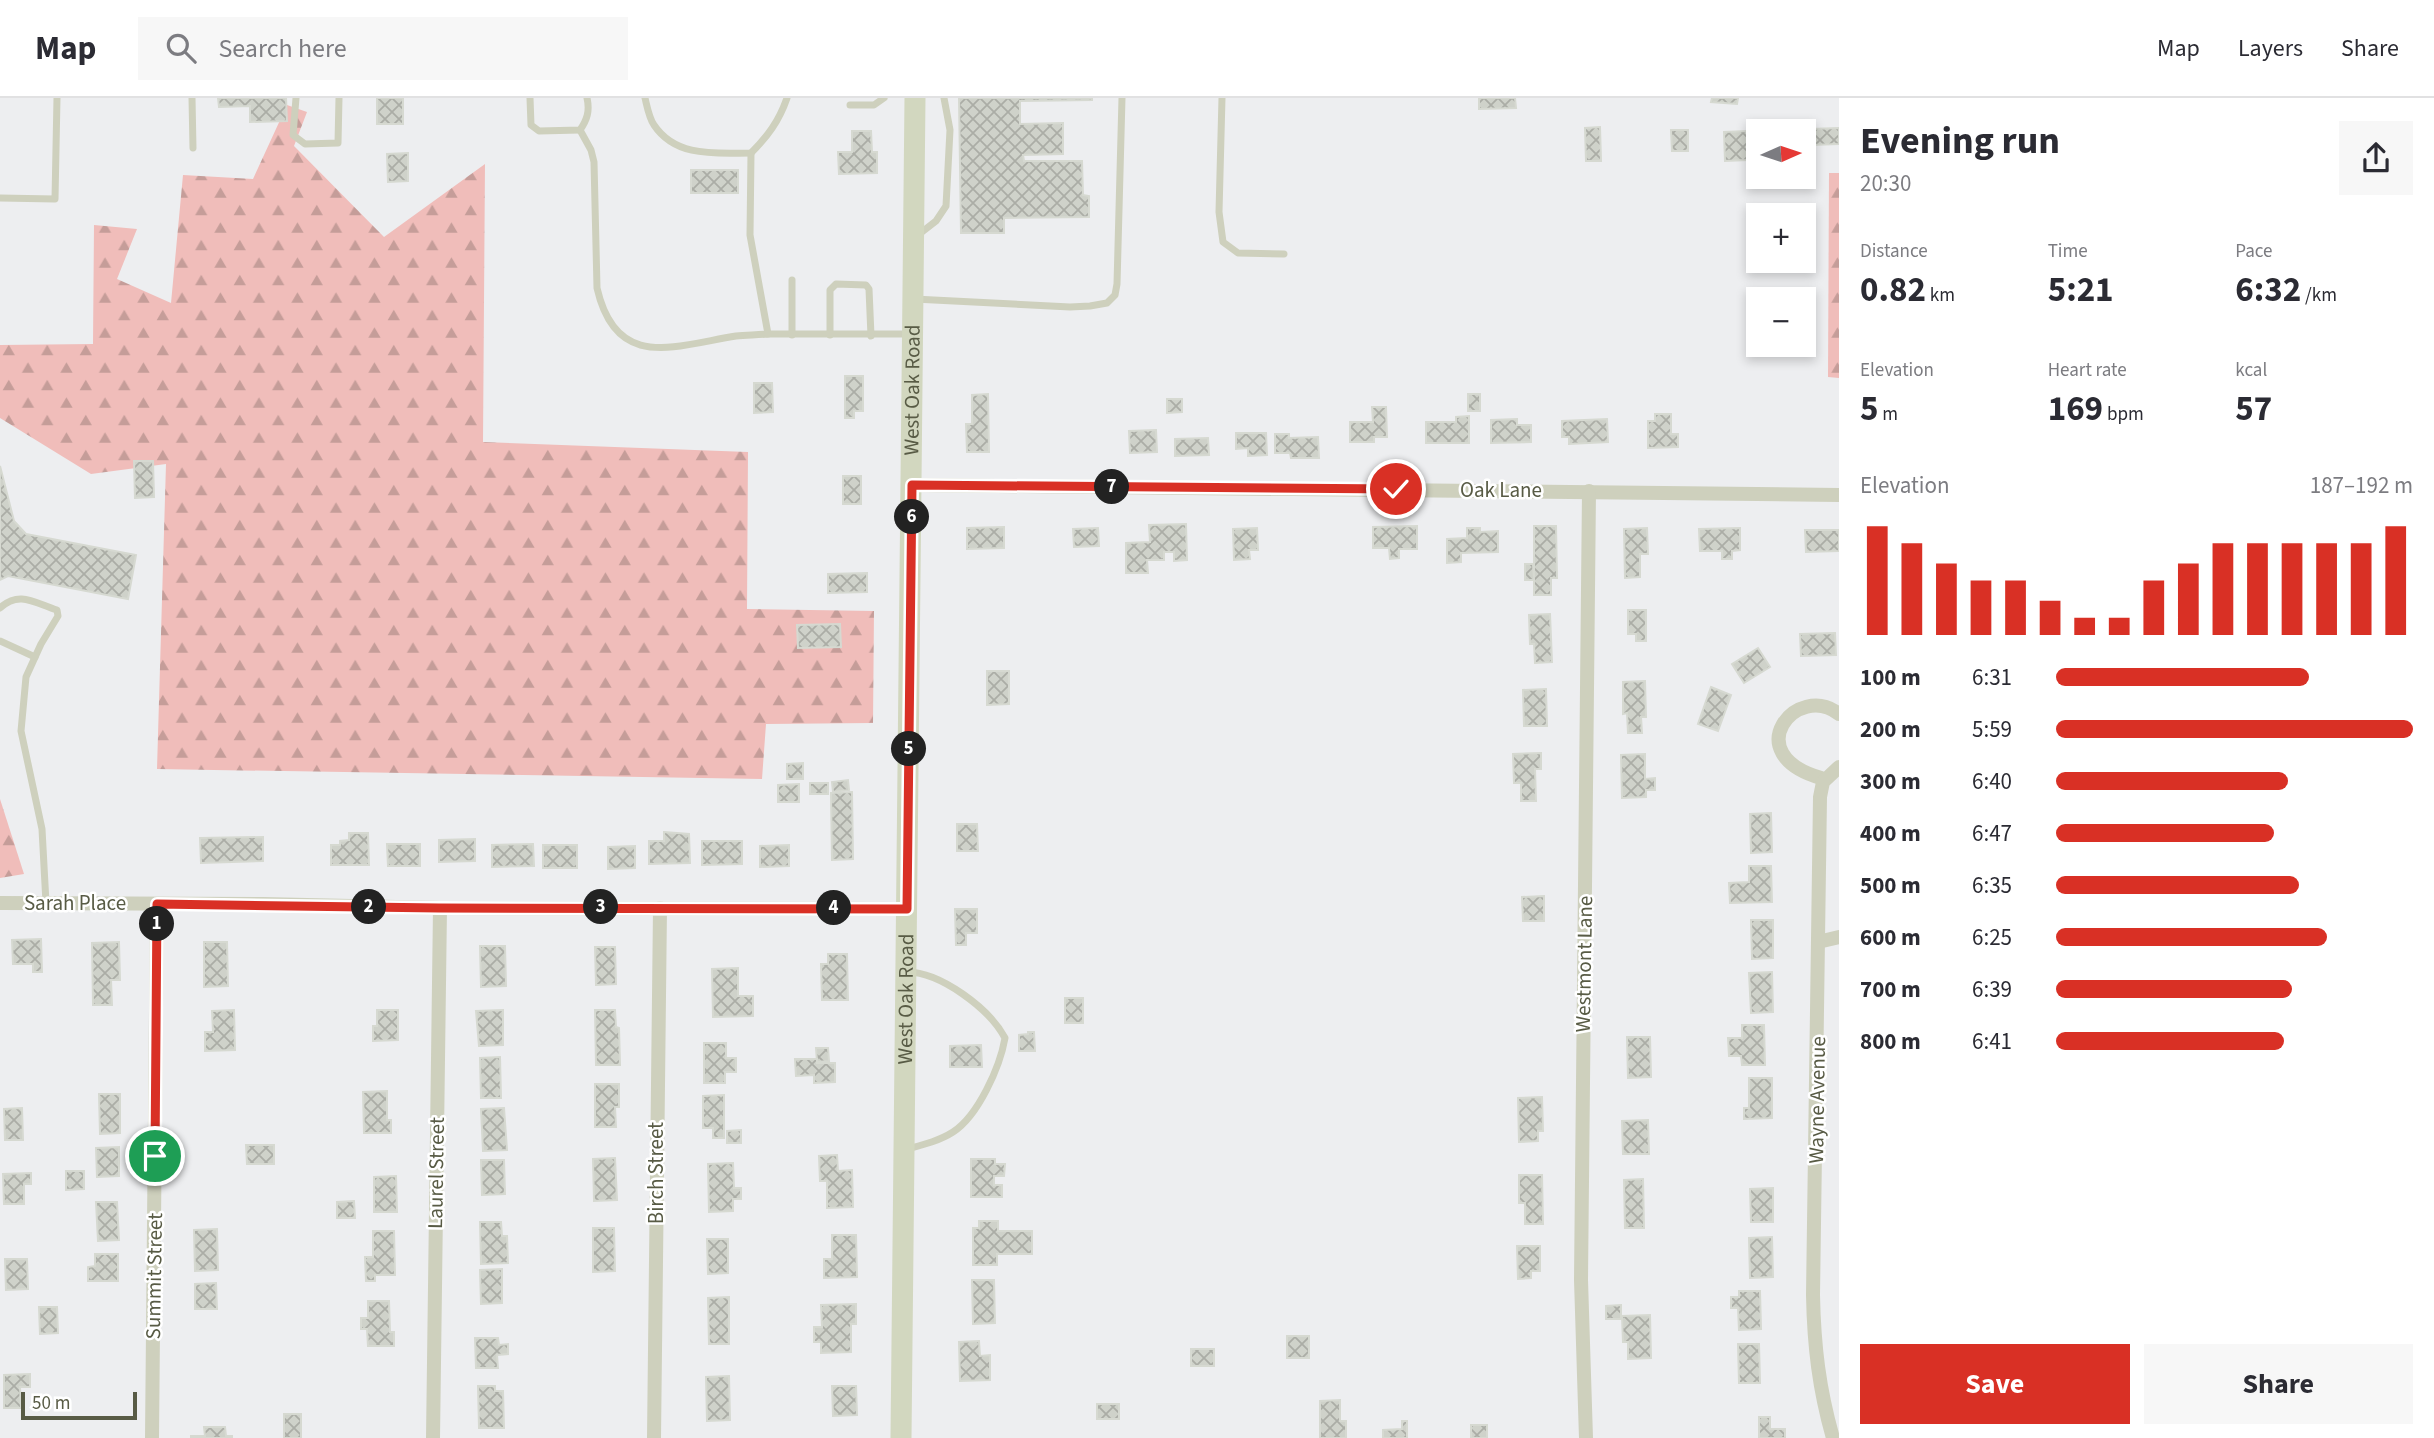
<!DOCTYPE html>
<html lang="en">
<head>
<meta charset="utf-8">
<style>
	body { margin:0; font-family:"Source Sans 3",sans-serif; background:#f7f7f7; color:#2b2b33; height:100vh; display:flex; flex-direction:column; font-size:26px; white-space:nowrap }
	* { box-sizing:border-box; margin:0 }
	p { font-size:23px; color:#7c7c81 }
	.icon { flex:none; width:38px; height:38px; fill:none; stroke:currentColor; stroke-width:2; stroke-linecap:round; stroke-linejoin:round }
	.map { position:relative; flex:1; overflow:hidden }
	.sheet { display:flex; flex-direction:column; background:#fff; width:595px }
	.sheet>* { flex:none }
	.needle { width:46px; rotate:87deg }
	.buttons { position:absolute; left:1746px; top:21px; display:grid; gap:14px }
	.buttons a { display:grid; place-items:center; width:70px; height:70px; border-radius:0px; background:#fff; box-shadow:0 4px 10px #0003; font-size:35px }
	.scale { position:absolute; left:21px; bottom:18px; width:116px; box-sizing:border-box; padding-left:7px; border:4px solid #585b45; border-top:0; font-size:19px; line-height:24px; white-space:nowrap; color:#585b45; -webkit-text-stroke:5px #fff; paint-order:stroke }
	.pin { position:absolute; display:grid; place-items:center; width:60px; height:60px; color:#fff; margin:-30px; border:4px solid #fff; border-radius:50%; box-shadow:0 2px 7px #0007 }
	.km { position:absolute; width:35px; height:35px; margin:-18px; border-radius:50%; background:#222; color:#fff; font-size:19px; line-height:35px; text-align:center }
	.round { display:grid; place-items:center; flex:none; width:74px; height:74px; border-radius:0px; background:#f7f7f7 }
	.headline { display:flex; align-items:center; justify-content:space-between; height:119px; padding:0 21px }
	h1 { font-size:38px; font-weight:700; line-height:52px }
	.figures { display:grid; grid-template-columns:repeat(3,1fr); gap:10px; height:119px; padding:7px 21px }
	.figures div { display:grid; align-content:center }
	.figures b { font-size:35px; font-weight:700 }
	.figures small { font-size:19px; font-weight:400 }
	.figures p { font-size:19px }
	.chart { height:196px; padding:14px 21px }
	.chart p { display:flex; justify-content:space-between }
	.chart svg { width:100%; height:126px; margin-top:7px; stroke:#d93025; stroke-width:6 }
	.primary-button { display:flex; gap:14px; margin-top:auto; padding:14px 21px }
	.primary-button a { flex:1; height:80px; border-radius:0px; background:#d93025; color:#fff; font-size:28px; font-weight:700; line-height:80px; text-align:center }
	.primary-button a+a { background:#f7f7f7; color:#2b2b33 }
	ul { padding:0 21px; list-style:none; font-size:23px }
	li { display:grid; grid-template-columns:112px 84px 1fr; align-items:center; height:52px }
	li i { height:18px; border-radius:9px; background:#d93025 }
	header { display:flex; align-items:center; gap:42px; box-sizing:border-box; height:98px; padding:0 35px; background:#fff; border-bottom:2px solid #e1e1e2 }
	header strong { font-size:33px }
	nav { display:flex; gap:38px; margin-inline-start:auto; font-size:24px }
	.search { width:490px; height:63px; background:#f7f7f7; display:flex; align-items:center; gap:18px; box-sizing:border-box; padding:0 24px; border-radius:0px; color:#7c7c81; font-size:26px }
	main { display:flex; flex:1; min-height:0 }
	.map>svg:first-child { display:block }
	.forest { fill:url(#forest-firs) }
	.building { fill:url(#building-cross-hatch); stroke:#d6d9d1; stroke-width:2 }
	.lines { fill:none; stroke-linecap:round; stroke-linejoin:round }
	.lane { stroke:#ced0bd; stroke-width:7 }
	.street { stroke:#ced0bd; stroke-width:14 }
	.secondary { stroke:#d2d7bf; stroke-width:21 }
	.route-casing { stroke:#fff; stroke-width:14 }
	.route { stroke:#d93025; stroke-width:9 }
	.labels { text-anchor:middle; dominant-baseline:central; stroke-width:5; stroke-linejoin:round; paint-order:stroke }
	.street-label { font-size:21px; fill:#585b45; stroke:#fff }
</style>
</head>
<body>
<header>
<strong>Map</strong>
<div class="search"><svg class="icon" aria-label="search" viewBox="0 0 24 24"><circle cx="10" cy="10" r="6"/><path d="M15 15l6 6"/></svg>Search here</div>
<nav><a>Map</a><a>Layers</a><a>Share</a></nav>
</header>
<main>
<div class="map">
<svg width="1839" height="1340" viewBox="0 0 1839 1340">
	<defs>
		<pattern id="forest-firs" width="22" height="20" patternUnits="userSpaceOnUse" patternTransform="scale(1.75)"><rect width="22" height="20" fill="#f0bdba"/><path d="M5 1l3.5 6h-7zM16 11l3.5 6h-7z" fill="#c59d99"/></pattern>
		<pattern id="building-cross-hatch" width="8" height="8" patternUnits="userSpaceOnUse" patternTransform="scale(1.75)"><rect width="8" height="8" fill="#cfd2ca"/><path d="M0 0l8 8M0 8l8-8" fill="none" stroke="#abada6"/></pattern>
	</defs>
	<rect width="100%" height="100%" fill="#edeef0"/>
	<g class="forest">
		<path d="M287,7L307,14L294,48L384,139L485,66L483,344L748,354L747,511L874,513L873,625L766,626L762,681L157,671L166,366L91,376L0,320V247L93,246L94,127L137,131L117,181L171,205L183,77L253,81Z"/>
		<path d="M1829,75H1839V280L1828,279Z"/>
		<path d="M0,701L24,776L0,780Z"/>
	</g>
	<g class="building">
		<path d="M218,0H286L287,23L250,24V8L219,9Z"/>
		<rect x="377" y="0" width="26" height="26"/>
		<path d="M959,0H1092V2L1020,3V26L1063,25V56L1023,57L1024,63H1082L1083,97L1089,98V119L1004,120V135H961Z"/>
		<path d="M1479,0H1515L1516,10L1479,11Z"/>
		<path d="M1712,0H1738L1737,6L1711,4Z"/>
		<path d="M1600,29L1601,63H1586L1585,30Z"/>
		<path d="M1839,30V46L1811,47V31Z"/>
		<path d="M1671,32H1688V53H1672Z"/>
		<path d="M852,33H871L872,54H877V75L839,76L838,54H852Z"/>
		<path d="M1748,33V62L1725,63L1724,34Z"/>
		<path d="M408,55V83L388,84L387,56Z"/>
		<rect x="691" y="72" width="47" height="23"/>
		<path d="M845,278H863V313H854V320H845Z"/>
		<path d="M754,285H772L773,314L754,315Z"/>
		<path d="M988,296L989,354H967L966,326H972V297Z"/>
		<rect x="1468" y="296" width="12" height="17"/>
		<path d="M1167,301H1182V314L1167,315Z"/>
		<path d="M1372,309H1386L1387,339H1374V344H1350V324H1373Z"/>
		<path d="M1655,316H1671V336H1678V349L1648,350V323H1655Z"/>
		<path d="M1469,318V345H1426V324H1456V319Z"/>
		<path d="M1517,321V327H1531V344L1491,345V322Z"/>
		<path d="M1607,321L1608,344L1569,346V339H1562V323Z"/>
		<path d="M1156,332L1157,354L1130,355L1129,333Z"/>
		<path d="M1236,335H1266L1267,357L1248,358V350L1236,351Z"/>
		<path d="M1275,336H1289V340L1318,339L1319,360H1291L1290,355H1275Z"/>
		<path d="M1208,340L1209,357L1175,358V341Z"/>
		<path d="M134,363H153L154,399L135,400Z"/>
		<path d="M0,368L14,423L26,436L136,457L128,501L8,478L0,482Z"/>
		<rect x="843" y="378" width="18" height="28"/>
		<path d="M1186,426L1187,462L1174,463V454H1164V462H1147L1148,475H1126V445L1150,444L1149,427Z"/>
		<path d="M1417,428V451H1399V460L1390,461L1389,450H1373V429Z"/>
		<path d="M1534,428H1556L1557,480H1551V497H1534Z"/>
		<path d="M1004,429V450L967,451V430Z"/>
		<path d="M1098,430L1099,448L1074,449L1073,431Z"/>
		<path d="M1257,430L1258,452H1249L1250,461L1234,462L1233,431Z"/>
		<path d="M1467,430H1480V434L1498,433V454L1461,455V464L1447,465V441L1467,440Z"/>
		<path d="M1647,430L1648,456H1640V479L1625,480L1624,431Z"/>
		<path d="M1740,430V452L1732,453V461H1722V453H1700L1699,431Z"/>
		<path d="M1805,432H1839V453L1806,454Z"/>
		<path d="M1525,466H1533L1534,482H1525Z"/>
		<path d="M867,475V494L828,495V476Z"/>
		<path d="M1628,512H1646V543H1636V536H1628Z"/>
		<path d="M1550,516L1552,564L1535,565L1534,546H1530L1529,517Z"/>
		<path d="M840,526L841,549L798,550L797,527Z"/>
		<path d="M1835,535L1836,557L1801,558L1800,536Z"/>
		<path d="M1758,550L1770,569L1744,585L1732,566Z"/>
		<path d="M987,573H1009V606L987,607Z"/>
		<path d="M1645,583L1646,619H1641L1642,635H1628L1627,615L1623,616V584Z"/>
		<path d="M1711,589L1731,597L1718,633L1698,626Z"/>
		<path d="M1546,591L1547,628H1524L1523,592Z"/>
		<path d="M1541,655V671H1535L1536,703H1521V685H1514L1513,656Z"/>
		<path d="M1645,656V681L1655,680V692H1646V699L1622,700L1621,657Z"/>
		<path d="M803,665V681H787V666Z"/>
		<path d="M848,682L849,692L833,694L832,684Z"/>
		<rect x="810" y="685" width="18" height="11"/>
		<path d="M799,686V704H778V687Z"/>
		<path d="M852,694L853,761L832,762L831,695Z"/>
		<path d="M1771,715L1772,754L1751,755L1750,716Z"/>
		<path d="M957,726H977L978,753H957Z"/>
		<path d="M664,734L689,736L690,765L649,766V743H664Z"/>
		<path d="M349,735H368L369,767H331V747H340V743L349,742Z"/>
		<path d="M263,739V763L201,765L200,740Z"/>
		<path d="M475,741V763L439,764V742Z"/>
		<path d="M702,743H742V766L702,767Z"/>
		<path d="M387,746H420V768H388Z"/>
		<path d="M533,746L534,768L492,769V747Z"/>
		<rect x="543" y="747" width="34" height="23"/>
		<path d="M789,747V768L760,769V748Z"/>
		<path d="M635,748V770L608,771V749Z"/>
		<path d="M1749,768H1771L1772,804L1730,805L1729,785L1749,784Z"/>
		<path d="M1544,798V823H1523L1522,799Z"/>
		<path d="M955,811H977V835H966V847H956Z"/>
		<path d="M1751,822H1773V860L1752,861Z"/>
		<path d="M41,841L42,874H33V866H13L12,842Z"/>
		<path d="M119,844L120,882H111L112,907H93L92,845Z"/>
		<path d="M204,844H227L228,888L204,889Z"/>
		<path d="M480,848H505L506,888L481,889Z"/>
		<path d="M595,849H615L616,886L596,887Z"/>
		<path d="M828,856H847L848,902H822L821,866H828Z"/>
		<path d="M738,870V898H753V918L713,919L712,871Z"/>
		<path d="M1772,874L1773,914L1751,915L1749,875Z"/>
		<rect x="1065" y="900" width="18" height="25"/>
		<path d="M234,912L235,952L205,953V934H213L212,913Z"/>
		<path d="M377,912H398V942L373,943V928H377Z"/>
		<path d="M503,912V947L479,948L476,913Z"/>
		<path d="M595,912H615L616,929L619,930L620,967H596Z"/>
		<path d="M1742,927H1764L1765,967H1742L1741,958H1729L1728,940H1742Z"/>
		<path d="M1028,934H1034L1035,953H1019V937L1028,936Z"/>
		<path d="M1627,939H1650L1651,979L1628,980Z"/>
		<path d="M704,945H726V960H736V974H725V985H704Z"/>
		<path d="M981,947L982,969H950V948Z"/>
		<path d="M816,950H828L829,963L817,964Z"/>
		<path d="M500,959L501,1000H481L480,960Z"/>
		<path d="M795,961H817V965H835V984L814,985V977L796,978Z"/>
		<path d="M1749,980H1772V1020L1744,1021V1010H1749Z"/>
		<path d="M595,986H619V1009H615L616,1029H595Z"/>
		<path d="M387,993V1022H391V1035H364L363,994Z"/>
		<path d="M99,996H120V1035L100,1036Z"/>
		<path d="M724,997V1040H713V1030H703V998Z"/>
		<path d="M1542,999L1543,1033H1538V1043L1519,1044L1518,1000Z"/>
		<path d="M22,1010L23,1042H5L4,1011Z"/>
		<path d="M504,1010L507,1052L483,1053L481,1011Z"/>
		<path d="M1648,1022L1649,1056H1623L1622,1023Z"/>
		<path d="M741,1032V1045H727V1033Z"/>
		<path d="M246,1047H274V1066H247Z"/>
		<path d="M119,1049V1078L97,1079L96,1050Z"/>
		<path d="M837,1057L838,1073L852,1072L853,1109L827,1110V1083H820L819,1058Z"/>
		<path d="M615,1060L617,1102L594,1103L593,1061Z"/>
		<path d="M971,1061H995V1066H1005L1004,1078H994V1087H1002V1099H971Z"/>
		<path d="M481,1062H504L505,1096L482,1097Z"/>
		<path d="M733,1065L734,1090H741V1101H733V1113L709,1114L708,1066Z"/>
		<path d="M66,1073H84V1091L66,1092Z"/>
		<path d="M31,1075V1086H24V1106H4L3,1076Z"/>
		<path d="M1519,1077H1542L1543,1126H1525V1105H1519Z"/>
		<path d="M396,1078L397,1114H374V1079Z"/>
		<path d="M1643,1081L1644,1130H1625L1624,1082Z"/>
		<path d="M1773,1090V1124H1751L1750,1091Z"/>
		<path d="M354,1103L355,1120H337V1104Z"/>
		<path d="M96,1104H117L119,1142L98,1143Z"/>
		<path d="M979,1123H998V1133H1032V1156H997V1167H973V1130H979Z"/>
		<path d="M480,1124H501L502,1138H507L508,1165L481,1166Z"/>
		<path d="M593,1130H614L615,1173L593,1174Z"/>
		<path d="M217,1131L218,1172L195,1173L194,1132Z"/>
		<path d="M373,1133H394L395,1177H375V1183H366L365,1159H373Z"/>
		<path d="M832,1137H856L857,1179L824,1180V1161H832Z"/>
		<path d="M1772,1139L1773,1179L1750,1180L1749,1140Z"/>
		<path d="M707,1141H728V1175L708,1176Z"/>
		<path d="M1517,1148H1540V1173H1531V1180L1518,1181Z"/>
		<path d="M95,1156H118V1183H88V1169L95,1168Z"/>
		<path d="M5,1161H27L28,1191L6,1192Z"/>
		<path d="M502,1171V1205L481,1206L480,1172Z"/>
		<path d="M972,1182H994L995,1225L973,1226Z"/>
		<path d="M216,1185L217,1211H195V1186Z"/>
		<path d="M1739,1193H1760L1761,1231L1739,1232L1738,1210H1731V1199H1739Z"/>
		<path d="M729,1199V1246H709L708,1200Z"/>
		<path d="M368,1203H389L390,1234H394V1248H368L367,1231H361V1220H368Z"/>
		<path d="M856,1206V1226H851V1254L821,1255V1244H814V1229H822L821,1207Z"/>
		<path d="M1621,1207V1221H1606V1208Z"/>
		<path d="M39,1209H57L58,1235L40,1236Z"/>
		<path d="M1650,1217L1651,1260L1628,1261V1244H1623L1622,1218Z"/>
		<rect x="1287" y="1238" width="22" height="22"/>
		<path d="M475,1240H498L499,1247L508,1246V1256L497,1257L498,1270H476Z"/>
		<path d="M979,1243L980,1258L990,1257V1282L960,1283L959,1244Z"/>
		<path d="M1738,1246H1759L1760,1285H1739Z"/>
		<rect x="1191" y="1251" width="23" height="17"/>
		<path d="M30,1276V1289H20L21,1310H4V1277Z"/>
		<path d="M729,1278L730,1322L707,1323L706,1279Z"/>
		<path d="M478,1288H495V1293H503L504,1330H479Z"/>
		<path d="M832,1288H856L857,1317L833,1318Z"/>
		<path d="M1340,1302V1323H1346V1340H1320V1303Z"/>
		<rect x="1097" y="1306" width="22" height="15"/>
		<rect x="284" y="1316" width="17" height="24"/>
		<path d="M1759,1319H1770V1331H1785V1340H1759Z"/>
		<path d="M1402,1323H1407V1340H1383V1332L1402,1331Z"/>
		<rect x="1471" y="1327" width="16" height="13"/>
		<path d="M204,1329H225L226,1338H232V1340H191V1338H205Z"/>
	</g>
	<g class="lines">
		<g class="lane">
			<path d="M192,0L193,50"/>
			<path d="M296,0L293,37L305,46L338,45L339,0"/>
			<path d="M530,0L531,27L539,33L580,32C587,22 590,13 587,0"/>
			<path d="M645,0C647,8 649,20 654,27C676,60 716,55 751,55C768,38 779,23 787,0"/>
			<path d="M1222,0L1219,114L1223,144L1238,155L1284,156"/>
			<path d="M850,7H874L884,0"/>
			<path d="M580,32L591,52L594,64L597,190C616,273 674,248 736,238C747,237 758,237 768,236"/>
			<path d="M751,55L750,137L768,236H910"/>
			<path d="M0,100L55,101L57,0"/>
			<path d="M918,137L936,123L946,108L950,32L944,0"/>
			<path d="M792,182V237"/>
			<path d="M914,201L1070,209L1090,208L1107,205L1115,197L1117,186L1122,0"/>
			<path d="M830,237V192L836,186L866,187L869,191L871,238"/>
			<path d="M0,510C19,492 35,505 57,512L58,518L41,546L26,579L21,633L42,731L46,805"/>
			<path d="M0,543L35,559"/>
			<path d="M907,1051C922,1047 939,1043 953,1034C978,1018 1000,969 1005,940C989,910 940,874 907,874"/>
		</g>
		<g class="street">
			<path d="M912,387L1839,397"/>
			<path d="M1821,680C1737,656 1797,583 1839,616"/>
			<path d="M0,805L263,806L440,810L907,811"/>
			<path d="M1818,844L1839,839"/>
			<path d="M152,1340L157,806"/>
			<path d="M433,1340L440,810"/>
			<path d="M654,1340L660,810"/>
			<path d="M1586,1340L1581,1182L1589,393"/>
			<path d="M1833,1340C1819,1291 1814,1248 1813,1197L1820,699L1823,684L1839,669"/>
		</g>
		<path class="secondary" id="s1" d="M901,1340L915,0"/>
	</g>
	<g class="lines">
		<defs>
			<path id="route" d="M155,1058L157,806L439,810L907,811L912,387L1396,391"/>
		</defs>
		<use href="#route" class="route-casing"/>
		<use href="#route" class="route"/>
	</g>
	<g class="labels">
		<g class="street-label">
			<text stroke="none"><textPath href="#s1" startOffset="1048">West Oak Road</textPath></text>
			<text x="1501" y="392">Oak Lane</text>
			<text x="75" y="805">Sarah Place</text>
			<text transform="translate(1584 866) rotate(-89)">Westmont Lane</text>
			<text stroke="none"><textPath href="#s1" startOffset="439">West Oak Road</textPath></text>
			<text transform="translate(1817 1002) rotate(-89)">Wayne Avenue</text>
			<text transform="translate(436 1075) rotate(-89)">Laurel Street</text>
			<text transform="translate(656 1075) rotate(-90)">Birch Street</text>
			<text transform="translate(154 1178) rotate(-89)">Summit Street</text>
		</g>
	</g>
</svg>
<div class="buttons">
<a><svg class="needle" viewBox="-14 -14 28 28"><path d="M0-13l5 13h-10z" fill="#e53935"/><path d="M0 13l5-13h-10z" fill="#7c7c81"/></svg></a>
<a>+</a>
<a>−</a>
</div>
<div class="scale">50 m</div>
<div class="pin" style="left:155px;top:1058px;background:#1e9e55"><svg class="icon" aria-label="arrive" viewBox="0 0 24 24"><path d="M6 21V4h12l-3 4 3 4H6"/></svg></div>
<div class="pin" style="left:1396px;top:391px;background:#d93025"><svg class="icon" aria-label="check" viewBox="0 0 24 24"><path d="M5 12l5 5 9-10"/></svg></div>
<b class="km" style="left:157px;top:826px">1</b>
<b class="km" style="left:369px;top:809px">2</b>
<b class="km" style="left:601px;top:809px">3</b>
<b class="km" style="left:834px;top:810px">4</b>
<b class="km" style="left:909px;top:651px">5</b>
<b class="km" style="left:912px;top:419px">6</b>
<b class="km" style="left:1112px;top:389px">7</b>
</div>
<section class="sheet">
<div class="headline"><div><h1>Evening run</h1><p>20:30</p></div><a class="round"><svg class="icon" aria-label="share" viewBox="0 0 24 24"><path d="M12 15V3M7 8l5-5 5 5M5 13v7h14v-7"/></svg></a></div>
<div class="figures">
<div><p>Distance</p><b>0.82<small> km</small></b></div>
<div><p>Time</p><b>5:21</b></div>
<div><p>Pace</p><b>6:32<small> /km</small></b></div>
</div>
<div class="figures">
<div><p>Elevation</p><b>5<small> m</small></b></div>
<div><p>Heart rate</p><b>169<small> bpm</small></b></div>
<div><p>kcal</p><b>57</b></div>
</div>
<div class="chart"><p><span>Elevation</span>187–192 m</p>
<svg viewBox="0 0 160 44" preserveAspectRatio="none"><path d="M5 44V6M15 44V12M25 44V19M35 44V25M45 44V25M55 44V32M65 44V38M75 44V38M85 44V25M95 44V19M105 44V12M115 44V12M125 44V12M135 44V12M145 44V12M155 44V6"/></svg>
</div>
<ul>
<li><b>100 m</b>6:31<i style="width:71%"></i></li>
<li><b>200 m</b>5:59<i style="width:100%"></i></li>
<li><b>300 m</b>6:40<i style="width:65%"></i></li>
<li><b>400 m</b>6:47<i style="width:61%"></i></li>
<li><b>500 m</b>6:35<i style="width:68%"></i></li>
<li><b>600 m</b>6:25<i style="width:76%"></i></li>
<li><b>700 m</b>6:39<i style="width:66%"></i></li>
<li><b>800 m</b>6:41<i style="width:64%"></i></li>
</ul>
<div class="primary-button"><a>Save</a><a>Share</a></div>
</section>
</main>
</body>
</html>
